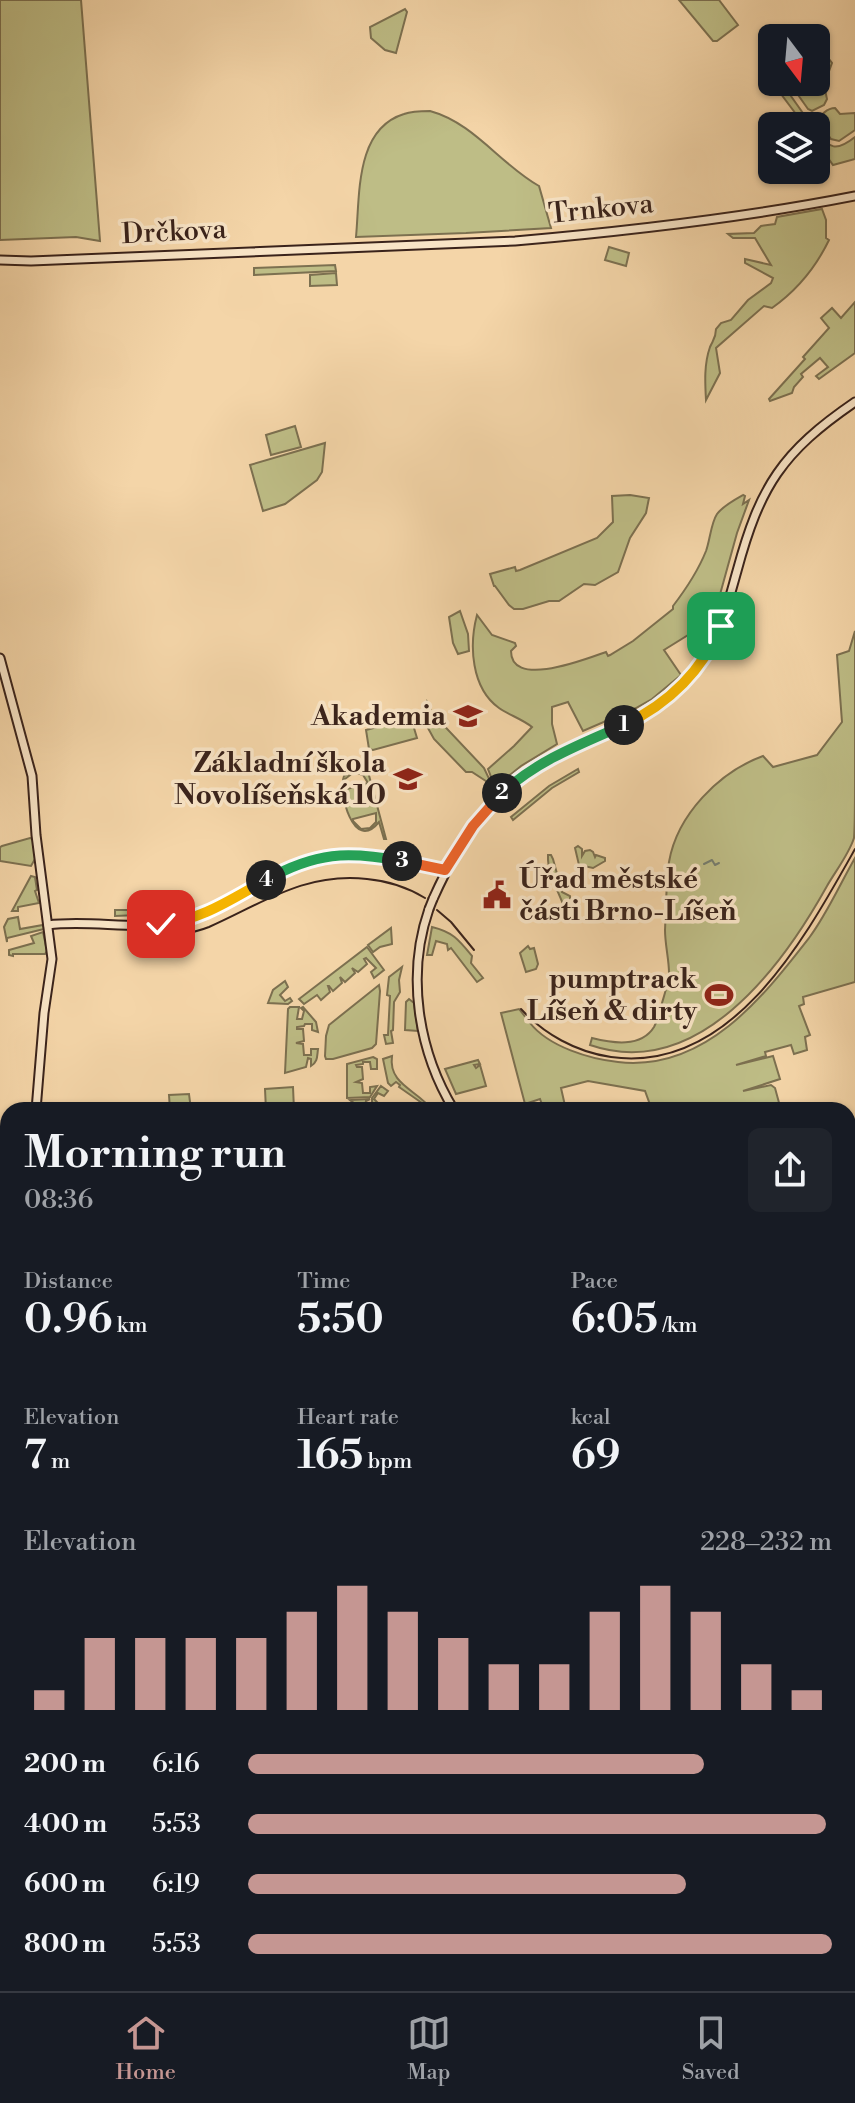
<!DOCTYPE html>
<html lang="en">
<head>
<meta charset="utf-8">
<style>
	body { margin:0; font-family:"Libre Bodoni",serif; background:#20242c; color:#f1f3f6; height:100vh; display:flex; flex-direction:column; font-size:30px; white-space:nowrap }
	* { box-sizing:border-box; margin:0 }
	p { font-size:26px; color:#9ea1a6 }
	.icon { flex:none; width:44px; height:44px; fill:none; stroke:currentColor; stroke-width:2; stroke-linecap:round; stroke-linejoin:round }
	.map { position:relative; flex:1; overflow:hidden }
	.panel { position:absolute; left:0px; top:1102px; width:856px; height:890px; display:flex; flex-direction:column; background:#171b24; border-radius:24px 24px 0 0; box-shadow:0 2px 6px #0004 }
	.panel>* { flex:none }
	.needle { width:52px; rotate:164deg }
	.fabs { position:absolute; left:758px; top:24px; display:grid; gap:16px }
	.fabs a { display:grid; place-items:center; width:72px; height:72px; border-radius:12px; background:#171b24; box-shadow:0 2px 6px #0004; font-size:40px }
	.pin { position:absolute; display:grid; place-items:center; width:68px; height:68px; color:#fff; margin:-34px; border-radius:16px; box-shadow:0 4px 12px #0006 }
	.km { position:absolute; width:40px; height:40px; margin:-20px; border-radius:50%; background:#222; color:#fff; font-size:22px; line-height:40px; text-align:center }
	.round { display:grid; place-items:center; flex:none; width:84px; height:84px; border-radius:12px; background:#20242c }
	.headline { display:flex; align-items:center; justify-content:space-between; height:136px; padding:0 24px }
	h1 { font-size:44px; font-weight:600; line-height:60px }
	.figures { display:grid; grid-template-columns:repeat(3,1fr); gap:12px; height:136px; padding:8px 24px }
	.figures div { display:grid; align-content:center }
	.figures b { font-size:40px; font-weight:600 }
	.figures small { font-size:22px; font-weight:400 }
	.figures p { font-size:22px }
	.chart { height:224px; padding:16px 24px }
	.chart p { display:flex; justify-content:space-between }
	.chart svg { width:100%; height:144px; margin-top:8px; stroke:#c59692; stroke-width:6 }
	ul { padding:0 24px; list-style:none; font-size:26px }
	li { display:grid; grid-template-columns:128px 96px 1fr; align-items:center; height:60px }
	li i { height:20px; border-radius:10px; background:#c59692 }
	.dock { display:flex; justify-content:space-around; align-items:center; height:112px; border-top:2px solid #363941; background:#171b24; font-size:22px; color:#9ea1a6 }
	.dock a { display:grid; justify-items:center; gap:4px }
	.dock .on { color:#c59692 }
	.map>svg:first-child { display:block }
	.green { fill:#bebd86; stroke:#7c7050; stroke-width:2; fill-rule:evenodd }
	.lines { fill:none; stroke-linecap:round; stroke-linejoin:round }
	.stream { stroke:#757d6f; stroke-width:2 }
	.secondary-casing { stroke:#3a231b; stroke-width:11 }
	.secondary { stroke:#f8e4c6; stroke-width:7 }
	.tram { stroke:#3a231b; stroke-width:2 }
	.secondary-bridge-casing { stroke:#3a231b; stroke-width:11; stroke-linecap:butt }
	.secondary-bridge { stroke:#f8e4c6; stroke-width:7 }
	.split-1-casing { stroke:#fff; stroke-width:16 }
	.split-2-casing { stroke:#fff; stroke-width:16 }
	.split-3-casing { stroke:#fff; stroke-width:16 }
	.split-4-casing { stroke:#fff; stroke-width:16 }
	.split-5-casing { stroke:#fff; stroke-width:16 }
	.split-1 { stroke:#f5b400; stroke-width:10 }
	.split-2 { stroke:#22a559; stroke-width:10 }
	.split-3 { stroke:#f0652b; stroke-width:10 }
	.split-4 { stroke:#22a559; stroke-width:10 }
	.split-5 { stroke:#f5b400; stroke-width:10 }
	.labels { text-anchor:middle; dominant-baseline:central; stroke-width:7; stroke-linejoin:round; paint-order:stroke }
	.street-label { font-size:28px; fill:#3a231b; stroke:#f8e4c6 }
	.poi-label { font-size:28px; font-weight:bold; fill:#3a231b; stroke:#f8e4c6; text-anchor:end }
</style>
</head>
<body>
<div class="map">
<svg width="855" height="1991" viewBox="0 0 855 1991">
	<rect width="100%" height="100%" fill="#f4d5a8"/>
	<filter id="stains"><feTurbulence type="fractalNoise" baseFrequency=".0025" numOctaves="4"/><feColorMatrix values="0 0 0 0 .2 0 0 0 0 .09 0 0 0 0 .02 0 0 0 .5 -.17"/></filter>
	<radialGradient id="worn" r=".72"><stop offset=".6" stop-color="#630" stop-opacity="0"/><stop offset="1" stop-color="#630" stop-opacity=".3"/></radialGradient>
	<g class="green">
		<path d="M0,0H81L100,241L76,237L0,240Z"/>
		<path d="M679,0H719L738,25L717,41H713Z"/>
		<path d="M405,9L407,12L396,53L385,50L371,38L370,27Z"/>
		<path d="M822,50L832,63L824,85L827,99L824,105L812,111L808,109L796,92L808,82H816V76L829,65L820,52Z"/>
		<path d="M772,82H781L812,126H805Z"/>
		<path d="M835,108L840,114L855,113V130L839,141L831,139L819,122C819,115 828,108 835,108Z"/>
		<path d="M430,111C474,123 500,164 539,186L551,228L466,233L356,237C360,195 355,129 404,114C412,111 421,111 430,111Z"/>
		<path d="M816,131C830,149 836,152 855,137V159L833,165L816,141Z"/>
		<path d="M822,209L826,220V238L829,240C816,267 796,291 772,308L764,306L716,348L720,373L706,400C705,382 704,364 710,347C713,340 716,338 716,329L721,323L731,320L748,300L771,283L773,278L745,263V259L771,265L755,238H733L728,234L754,233L761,226L775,224L777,217Z"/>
		<path d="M609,247L629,253L626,266L605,260Z"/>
		<path d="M335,265L336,271L254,275V268Z"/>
		<path d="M336,273L337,285L310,286V275Z"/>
		<path d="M855,302V353L819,379L816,376L828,367L820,358L801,374L803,377L794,387L792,393L770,401L769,399L805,359L803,357L829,328L821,318L832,308L841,318Z"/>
		<path d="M295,426L301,447L271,455L266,435Z"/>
		<path d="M325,443L322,472L317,480L285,504L263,511L250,465Z"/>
		<path d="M630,495L649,498L646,513L630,538L618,572L595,585L584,584L559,601H549L523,609H514L509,605L495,586H494L490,574L515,567L516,571L520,570L597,538L613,522L612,496Z"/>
		<path d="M743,495L745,496L743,504L749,500L737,533L711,627L707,631L693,632L664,650L681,675L652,699L636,708L583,731L568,702L552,707V724L557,744L521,766L495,787L488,769L514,746L532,727C522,719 509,715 499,708C471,688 469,645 477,615L492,635L515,643L516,646L511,651C511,689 586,659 606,652L608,656L610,655L633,641L673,609V606C686,589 698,571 706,551C710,540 711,523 717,514C723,506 734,500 743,495Z"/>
		<path d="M460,611L468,634L469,651L458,654L453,643L449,617Z"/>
		<path d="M855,631C855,682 855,733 855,784C855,797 855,827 854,838C849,854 835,872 827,886C782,967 698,1082 590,1045L592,1038C612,1043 641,1048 654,1027C658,1020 660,1011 662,1003C665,993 668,984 669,973C669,959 665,945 665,930C666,909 666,883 669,862C677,815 719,772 763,756L773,767L817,755L842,722L837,655L849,651Z"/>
		<path d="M427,702L432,713L484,768L492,785L472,772H466L434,739L423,719Z"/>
		<path d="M411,718L417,738L373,750L369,749L366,730Z"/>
		<path d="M364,768H367L386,839H384L379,822C353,854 338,791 344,776L356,770L365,773ZM354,772L363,775L368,783L344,790L345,779ZM376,813V822L370,828L361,829L353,821V819Z"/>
		<path d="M578,769L579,772L552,788L513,820L511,817L549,786Z"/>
		<path d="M30,838L33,839L35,859L31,866L0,861V847L2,846Z"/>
		<path d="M578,846L582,849V856L585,851L590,850L593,852L595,857L596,855L605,858V861L593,868L579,865L575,848Z"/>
		<path d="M548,855H551L553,859L562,892L570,896V899L565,910C560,893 547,875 548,855Z"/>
		<path d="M855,858V982L803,997L804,1004L799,1006L810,1035L805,1037L807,1050L794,1054L791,1045L765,1052L766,1056L736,1065L773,1056L780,1079L743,1091L771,1085L775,1088L781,1110H706L696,1104L675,1110H652L645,1091L588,1081L561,1088L566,1110H544L540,1099L525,1104L501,1013L519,1009C523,1014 527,1019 530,1023C549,1047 590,1059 618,1062C705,1072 763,997 809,938C827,914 840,884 855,858Z"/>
		<path d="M31,876L35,877L37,890L35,891L39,903L18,907V911H12Z"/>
		<path d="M115,910H166L163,914L115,916Z"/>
		<path d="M18,917L20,929L43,925L44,929L7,938V942L4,927L8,919Z"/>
		<path d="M432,927C453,932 459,940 472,956L471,963L483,978L477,982L451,948L448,950L447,944L436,941L432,955H427Z"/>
		<path d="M391,928L392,944L380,947L373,952L368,945Z"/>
		<path d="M43,932L47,951L45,954H13V956L9,955V950L34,943L31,936Z"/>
		<path d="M528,946L530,949L534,948L538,964L536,969L526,972L520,953Z"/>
		<path d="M367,947L384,970L374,978L371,972L376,968L366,958L364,959L367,964L358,972L352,968L355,973L345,982L340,977L342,983L333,991L329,986H328L330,992L321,1000L317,995L304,1004L299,999Z"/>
		<path d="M402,967L399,980L400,992L394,1002L393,1030L391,1031L393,1043L386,1044L384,1035H388L390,996L387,995L389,977Z"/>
		<path d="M285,981L288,987L280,995L285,1001L290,998L292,1001L288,1004L268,1003L273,990Z"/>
		<path d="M379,985L380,991L376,1044L372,1048L333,1059H326L325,1056L326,1036L329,1025Z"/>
		<path d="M409,999L414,1003L418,1031L405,1030L406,1002Z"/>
		<path d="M290,1007H299L297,1019H302L304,1011L301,1008L303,1007L316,1022L318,1032L312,1030V1024H305L304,1026L297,1027V1029H303L304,1041L296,1043L303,1044L304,1055H311V1049H318C317,1056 318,1062 311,1066V1059L308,1058L306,1067L285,1073L288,1009Z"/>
		<path d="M392,1056C388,1085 418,1090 432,1110L399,1087L400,1085L396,1082L391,1086L388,1083L383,1059Z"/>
		<path d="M373,1057L377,1059V1069H371L370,1062H363V1064L356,1065L357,1067H362L363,1079L356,1082L362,1083L363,1093H370V1087L377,1086L370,1097L347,1098V1064Z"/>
		<path d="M478,1060L480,1064L474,1065L476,1068L480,1065L486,1086L456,1094L445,1069Z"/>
		<path d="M381,1086L388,1091L384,1096L378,1093L374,1099L378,1103L373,1110H363L350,1100L370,1099L366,1101L365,1106L370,1109L372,1106V1098Z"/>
		<path d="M293,1087L294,1110H266L265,1089Z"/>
		<path d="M189,1094L191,1110H170L169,1095Z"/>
		<path d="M848,1407L855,1413V1915L848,1912Z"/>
		<path d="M8,1682V1961L0,1948V1688Z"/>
		<path d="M20,1984H292L274,1991H24Z"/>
		<path d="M606,1984H769L766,1991H604Z"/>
	</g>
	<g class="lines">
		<path class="stream" d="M704,864L712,860L715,865L719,863"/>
		<defs>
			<g id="secondary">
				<path d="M0,260L31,261L515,241C629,231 743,218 855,196"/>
				<path d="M0,658L32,776L36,835L52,959L44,1013L36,1110"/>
				<path d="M433,899C462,834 496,784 562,752C613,726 657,717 695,671C719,642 727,606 737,571C760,486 782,452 855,402"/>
				<path d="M429,909C406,975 418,1051 454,1110"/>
				<path d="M48,925C92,919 140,932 183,921C215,912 243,892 272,876C333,844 381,854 445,870"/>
				<path d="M0,1257L8,1249"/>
				<path d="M848,1289L855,1287"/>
				<path d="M0,1987L4,1991"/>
			</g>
		</defs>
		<use href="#secondary" class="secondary-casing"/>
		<use href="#secondary" class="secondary"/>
		<g class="tram">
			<path d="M437,910L451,922L474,950"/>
			<path d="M155,940C172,936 192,934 209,927C263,903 305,872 367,879C388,881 407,887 425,898"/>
			<path d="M521,1009C544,1034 576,1052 611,1057C732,1074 805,938 855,849"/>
		</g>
		<defs>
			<path id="secondary-bridge" d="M429,909L433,899"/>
		</defs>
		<use href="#secondary-bridge" class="secondary-bridge-casing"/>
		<use href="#secondary-bridge" class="secondary-bridge"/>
	</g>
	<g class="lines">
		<defs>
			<path id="split-1" d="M624,725C668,704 702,671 721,626"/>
			<path id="split-2" d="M502,793C538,760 581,744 624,725"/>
			<path id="split-3" d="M402,861L445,870L473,826L502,793"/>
			<path id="split-4" d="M266,880C316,852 347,851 402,861"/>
			<path id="split-5" d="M161,924C200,921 233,898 266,880"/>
		</defs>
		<use href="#split-1" class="split-1-casing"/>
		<use href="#split-2" class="split-2-casing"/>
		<use href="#split-3" class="split-3-casing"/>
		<use href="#split-4" class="split-4-casing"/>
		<use href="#split-5" class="split-5-casing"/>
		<use href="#split-1" class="split-1"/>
		<use href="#split-2" class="split-2"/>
		<use href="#split-3" class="split-3"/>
		<use href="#split-4" class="split-4"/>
		<use href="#split-5" class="split-5"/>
	</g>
	<defs>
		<symbol id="school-bare" viewBox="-9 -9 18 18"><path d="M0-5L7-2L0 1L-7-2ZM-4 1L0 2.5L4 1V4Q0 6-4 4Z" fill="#8f2418" stroke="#f8e4c6" stroke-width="2.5" paint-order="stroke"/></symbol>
		<symbol id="civic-bare" viewBox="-9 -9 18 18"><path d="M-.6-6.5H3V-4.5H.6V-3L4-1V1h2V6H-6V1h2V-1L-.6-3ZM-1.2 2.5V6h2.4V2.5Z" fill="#8f2418" stroke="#f8e4c6" stroke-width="2.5" paint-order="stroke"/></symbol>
		<symbol id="stadium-bare" viewBox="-9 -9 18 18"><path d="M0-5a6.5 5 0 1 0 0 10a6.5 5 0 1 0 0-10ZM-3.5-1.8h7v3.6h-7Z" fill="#8f2418" stroke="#f8e4c6" stroke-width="2.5" paint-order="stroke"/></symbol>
	</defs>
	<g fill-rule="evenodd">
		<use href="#school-bare" x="448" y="696" width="40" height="40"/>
		<use href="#school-bare" x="388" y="759" width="40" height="40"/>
		<use href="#civic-bare" x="477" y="875" width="40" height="40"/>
		<use href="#stadium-bare" x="699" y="975" width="40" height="40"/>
	</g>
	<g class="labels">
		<g class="street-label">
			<text transform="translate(601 209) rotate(-6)">Trnkova</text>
			<text transform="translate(174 232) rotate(-3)">Drčkova</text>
		</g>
		<g class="poi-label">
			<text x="446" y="716">Akademia</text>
			<text x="386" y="763">Základní škola<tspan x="386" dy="32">Novolíšeňská 10</tspan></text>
			<text x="519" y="879" text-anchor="start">Úřad městské<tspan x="519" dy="32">části Brno-Líšeň</tspan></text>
			<text x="697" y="979">pumptrack<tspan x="697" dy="32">Líšeň &amp; dirty</tspan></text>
		</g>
	</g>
	<rect width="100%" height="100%" filter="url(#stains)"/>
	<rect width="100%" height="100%" fill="url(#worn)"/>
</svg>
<div class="fabs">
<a><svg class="needle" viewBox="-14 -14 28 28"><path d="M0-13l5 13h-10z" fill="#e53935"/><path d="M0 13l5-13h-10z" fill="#9ea1a6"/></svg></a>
<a><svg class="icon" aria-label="layers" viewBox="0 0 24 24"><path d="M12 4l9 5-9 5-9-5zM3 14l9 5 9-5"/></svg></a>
</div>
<div class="pin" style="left:721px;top:626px;background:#1e9e55"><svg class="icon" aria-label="arrive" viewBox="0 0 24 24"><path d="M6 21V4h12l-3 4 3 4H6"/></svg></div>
<div class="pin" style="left:161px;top:924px;background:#d93025"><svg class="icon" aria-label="check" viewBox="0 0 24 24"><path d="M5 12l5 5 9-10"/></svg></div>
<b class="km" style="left:624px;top:725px">1</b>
<b class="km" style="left:502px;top:793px">2</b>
<b class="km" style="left:402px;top:861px">3</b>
<b class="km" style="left:266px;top:880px">4</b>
<section class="panel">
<div class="headline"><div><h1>Morning run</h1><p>08:36</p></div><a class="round"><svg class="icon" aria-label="share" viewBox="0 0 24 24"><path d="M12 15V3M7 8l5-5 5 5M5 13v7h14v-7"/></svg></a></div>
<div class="figures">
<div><p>Distance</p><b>0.96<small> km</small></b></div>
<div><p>Time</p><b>5:50</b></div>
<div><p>Pace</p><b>6:05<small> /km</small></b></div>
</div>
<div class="figures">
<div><p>Elevation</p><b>7<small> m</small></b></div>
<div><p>Heart rate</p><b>165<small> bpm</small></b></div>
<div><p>kcal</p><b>69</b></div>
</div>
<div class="chart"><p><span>Elevation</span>228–232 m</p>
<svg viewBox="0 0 160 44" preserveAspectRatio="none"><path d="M5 44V38M15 44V22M25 44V22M35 44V22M45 44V22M55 44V14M65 44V6M75 44V14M85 44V22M95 44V30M105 44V30M115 44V14M125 44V6M135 44V14M145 44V30M155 44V38"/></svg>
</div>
<ul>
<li><b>200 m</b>6:16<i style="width:78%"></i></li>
<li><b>400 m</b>5:53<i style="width:99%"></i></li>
<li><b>600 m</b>6:19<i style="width:75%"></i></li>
<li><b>800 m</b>5:53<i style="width:100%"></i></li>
</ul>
</section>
</div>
<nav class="dock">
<a class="on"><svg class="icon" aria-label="home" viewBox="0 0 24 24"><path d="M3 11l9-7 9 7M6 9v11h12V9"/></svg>Home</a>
<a><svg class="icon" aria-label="map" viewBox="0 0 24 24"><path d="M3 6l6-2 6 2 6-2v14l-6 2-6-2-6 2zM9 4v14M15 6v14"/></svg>Map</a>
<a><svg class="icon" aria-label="saved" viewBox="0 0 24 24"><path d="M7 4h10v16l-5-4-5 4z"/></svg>Saved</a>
</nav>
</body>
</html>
